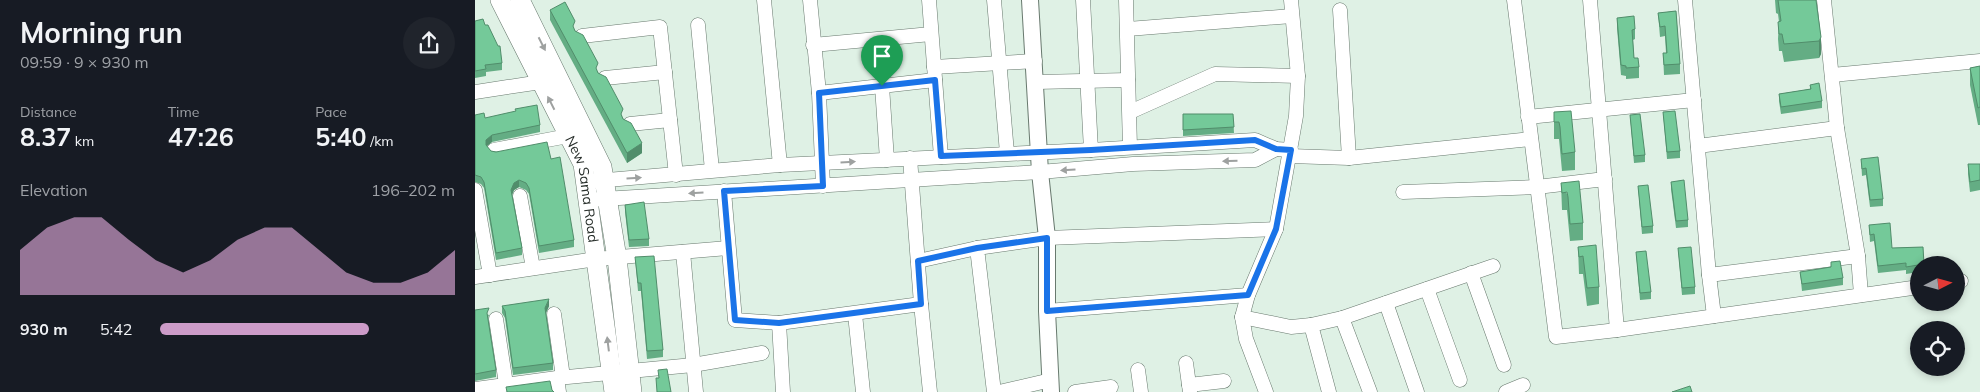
<!DOCTYPE html>
<html lang="en">
<head>
<meta charset="utf-8">
<style>
	body { margin:0; font-family:Mulish,sans-serif; background:#20242c; color:#f1f3f6; height:100vh; display:flex; flex-direction:column; font-size:19px; white-space:nowrap }
	* { box-sizing:border-box; margin:0 }
	p { font-size:16px; color:#9ea1a6 }
	.icon { flex:none; width:28px; height:28px; fill:none; stroke:currentColor; stroke-width:2; stroke-linecap:round; stroke-linejoin:round }
	.map { position:relative; flex:1; overflow:hidden }
	.panel { display:flex; flex-direction:column; background:#171b24; width:475px }
	.panel>* { flex:none }
	.needle { width:32px; rotate:84deg }
	.buttons { position:absolute; left:1435px; top:256px; display:grid; gap:10px }
	.buttons a { display:grid; place-items:center; width:55px; height:55px; border-radius:50%; background:#171b24; box-shadow:0 2px 8px #0003; font-size:25px }
	.pin { position:absolute; display:grid; place-items:center; width:42px; height:42px; color:#fff; margin:-51px -21px; border-radius:50% 50% 50% 0; rotate:-45deg; box-shadow:0 0 5px #0007 }
	.pin .icon { rotate:45deg }
	.round { display:grid; place-items:center; flex:none; width:52px; height:52px; border-radius:26px; background:#20242c }
	.headline { display:flex; align-items:center; justify-content:space-between; height:85px; padding:0 20px }
	h1 { font-size:28px; font-weight:700; line-height:38px }
	.figures { display:grid; grid-template-columns:repeat(3,1fr); gap:8px; height:85px; padding:5px 20px }
	.figures div { display:grid; align-content:center }
	.figures b { font-size:25px; font-weight:700 }
	.figures small { font-size:14px; font-weight:400 }
	.figures p { font-size:14px }
	.chart { height:140px; padding:10px 20px }
	.chart p { display:flex; justify-content:space-between }
	.chart svg { width:100%; height:90px; margin-top:5px; fill:#cc9bc8; opacity:.7 }
	ul { padding:0 20px; list-style:none; font-size:16px }
	li { display:grid; grid-template-columns:80px 60px 1fr; align-items:center; height:38px }
	li i { height:12px; border-radius:6px; background:#cc9bc8 }
	main { display:flex; flex:1; min-height:0 }
	.map>svg:first-child { display:block }
	.lines { fill:none; stroke-linecap:round; stroke-linejoin:round }
	.minor-casing { stroke:#68796e; stroke-width:15 }
	.tertiary-casing { stroke:#68796e; stroke-width:18 }
	.secondary-casing { stroke:#68796e; stroke-width:20 }
	.minor { stroke:#fff; stroke-width:14 }
	.tertiary { stroke:#fff; stroke-width:16 }
	.secondary { stroke:#fff; stroke-width:19 }
	.wall { fill:#64ad84 }
	.shaded-wall { fill:#518d6b }
	.building { fill:#74c999; stroke:#518d6b }
	.oneway { fill:#9ea1a0 }
	.route-casing { stroke:#fff; stroke-width:10 }
	.route { stroke:#1a73e8; stroke-width:6 }
	.labels { text-anchor:middle; dominant-baseline:central; stroke-width:5; stroke-linejoin:round; paint-order:stroke }
	.street-label { font-size:14px; fill:#282f2b; stroke:#fff }
</style>
</head>
<body>
<main>
<section class="panel">
<div class="headline"><div><h1>Morning run</h1><p>09:59 · 9 × 930 m</p></div><a class="round"><svg class="icon" aria-label="share" viewBox="0 0 24 24"><path d="M12 15V3M7 8l5-5 5 5M5 13v7h14v-7"/></svg></a></div>
<div class="figures">
<div><p>Distance</p><b>8.37<small> km</small></b></div>
<div><p>Time</p><b>47:26</b></div>
<div><p>Pace</p><b>5:40<small> /km</small></b></div>
</div>
<div class="chart"><p><span>Elevation</span>196–202 m</p>
<svg viewBox="0 0 160 44" preserveAspectRatio="none"><path d="M0 44V22L10 11L20 6L30 6L40 17L50 27L60 33L70 27L80 17L90 11L100 11L110 22L120 33L130 38L140 38L150 33L160 22V44z"/></svg>
</div>
<ul>
<li><b>930 m</b>5:42<i style="width:71%"></i></li>
</ul>
</section>
<div class="map">
<svg width="1505" height="392" viewBox="0 0 1505 392">
	<rect width="100%" height="100%" fill="#dff1e5"/>
	<g class="lines">
		<defs>
			<g id="minor">
				<path d="M289,0L305,165"/>
				<path d="M335,0L344,93L348,186"/>
				<path d="M454,0L466,157"/>
				<path d="M519,0L532,153"/>
				<path d="M608,0L616,150"/>
				<path d="M651,0L655,147"/>
				<path d="M1039,0L1081,337L1142,330L1444,287"/>
				<path d="M1115,0L1142,330"/>
				<path d="M1210,0L1234,275L1239,316"/>
				<path d="M1349,0L1362,128L1383,256L1386,295"/>
				<path d="M865,10L874,158"/>
				<path d="M223,25L237,170"/>
				<path d="M653,29L817,16"/>
				<path d="M107,36L185,27L201,175"/>
				<path d="M338,45L456,34"/>
				<path d="M459,67L560,61"/>
				<path d="M1357,75L1505,61"/>
				<path d="M130,78L190,72"/>
				<path d="M561,82L653,80"/>
				<path d="M407,86L412,160"/>
				<path d="M0,92L66,82"/>
				<path d="M344,93L460,80"/>
				<path d="M655,112L740,74L823,76"/>
				<path d="M1053,117L1219,100"/>
				<path d="M155,124L195,120"/>
				<path d="M1223,146L1362,128"/>
				<path d="M19,150L93,136"/>
				<path d="M815,156L874,158L1056,139"/>
				<path d="M435,158L446,304L455,392"/>
				<path d="M121,181L305,165L616,150L780,140L801,149L816,150"/>
				<path d="M0,190L15,275"/>
				<path d="M249,191L260,320L304,323L446,304"/>
				<path d="M928,192L1062,187L1130,179"/>
				<path d="M45,196L58,268"/>
				<path d="M112,200L565,172L658,164L780,160L801,149"/>
				<path d="M208,252L221,392"/>
				<path d="M443,261L502,248"/>
				<path d="M996,273L1029,365"/>
				<path d="M1234,275L1383,256"/>
				<path d="M0,277L121,259L253,248"/>
				<path d="M1481,282L1486,281"/>
				<path d="M952,289L985,380"/>
				<path d="M911,303L942,392"/>
				<path d="M572,311L773,295"/>
				<path d="M79,314L88,377"/>
				<path d="M380,314L388,392"/>
				<path d="M767,317L816,327L836,325L867,318L1018,266"/>
				<path d="M867,318L895,392"/>
				<path d="M21,319L31,384"/>
				<path d="M304,323L308,392"/>
				<path d="M836,325L854,392"/>
				<path d="M711,363L715,392"/>
				<path d="M663,370L666,392"/>
				<path d="M82,378L84,392"/>
				<path d="M714,385L749,381"/>
				<path d="M0,389L82,378L218,365L287,353"/>
				<path d="M519,392L502,248L572,238L801,229"/>
				<path d="M524,392L576,380"/>
				<path d="M600,392L636,387"/>
				<path d="M791,392L771,339L767,317L773,295L801,229L821,116L823,76L816,0"/>
				<path d="M1031,392L1048,385"/>
			</g>
			<path id="tertiary" d="M555,0L565,172L572,238V311L576,392"/>
			<g id="secondary">
				<path id="s1" d="M25,0L108,164L139,392"/>
				<path d="M45,0L127,167L142,258L157,392"/>
			</g>
		</defs>
		<use href="#minor" class="minor-casing"/>
		<use href="#tertiary" class="tertiary-casing"/>
		<use href="#secondary" class="secondary-casing"/>
		<use href="#minor" class="minor"/>
		<use href="#tertiary" class="tertiary"/>
		<use href="#secondary" class="secondary"/>
	</g>
	<g class="wall">
		<path d="M1300,0H1341L1346,54L1344,58L1309,62L1307,51H1304L1303,39L1304,22L1303,14L1301,13Z"/>
		<path d="M75,10L100,31L167,153L152,163L75,20Z"/>
		<path d="M1201,11L1205,64V74L1189,75L1188,53H1191L1190,36L1185,37L1183,13Z"/>
		<path d="M1142,18L1160,29V39L1158,40L1159,58L1164,67V78L1151,79V76L1146,75L1142,28Z"/>
		<path d="M0,21L27,63V70L11,72V76L0,78Z"/>
		<path d="M1505,66V125H1503L1495,85V68Z"/>
		<path d="M1335,85L1347,101V108L1306,114L1304,101V94L1335,89Z"/>
		<path d="M1079,112L1100,152V170L1087,171L1084,139H1079Z"/>
		<path d="M1188,112L1205,151V158L1192,159Z"/>
		<path d="M708,114H758L759,133L708,136Z"/>
		<path d="M0,115L10,118L65,125V132L17,142L11,146L16,151L76,159L99,240V247L64,253L54,194L51,190L44,187L39,190L37,195L47,248V255L21,260L9,188L6,184L0,182Z"/>
		<path d="M1155,115L1170,155V162L1159,163Z"/>
		<path d="M1386,159L1408,199V206L1395,207L1391,175L1387,176Z"/>
		<path d="M1493,164H1505V190L1495,192L1493,174Z"/>
		<path d="M1196,182L1213,220V227L1201,228L1196,189Z"/>
		<path d="M1086,183L1108,223V240L1095,241L1092,210H1087Z"/>
		<path d="M1163,186L1178,226V233L1167,234Z"/>
		<path d="M150,205L174,239V246L154,247L150,212Z"/>
		<path d="M1394,225L1417,248L1448,247L1449,265H1444V272L1431,274V270L1403,273L1399,241L1395,242Z"/>
		<path d="M1103,247L1124,287V304L1112,306L1108,274H1104Z"/>
		<path d="M1203,248L1220,287V294L1207,295Z"/>
		<path d="M1161,252L1176,292V299L1165,300Z"/>
		<path d="M160,257L188,350V357L172,359L166,291H163Z"/>
		<path d="M1356,262L1368,278V285L1327,291L1325,272L1356,267Z"/>
		<path d="M27,306H74L71,313L78,363V370L38,375L30,318L27,313Z"/>
		<path d="M0,310L14,315L13,318L21,370V377L0,381Z"/>
	</g>
	<g class="shaded-wall">
		<path d="M1346,37V54L1344,58V41Z"/>
		<path d="M17,135V142L11,147V152V140Z"/>
		<path d="M167,143V153L152,163V153Z"/>
		<path d="M44,180V187L39,190L36,197V190L39,183Z"/>
		<path d="M74,299V306L70,315V308Z"/>
	</g>
	<g class="building">
		<path d="M1303,0H1341L1346,37L1344,41L1309,44L1307,34H1304L1303,22L1306,21Z"/>
		<path d="M90,2L100,21L98,26L100,31L108,35L123,63L121,68L123,73L131,77L148,109L146,114L148,119L156,123L167,143L152,153L75,10Z"/>
		<path d="M1201,11L1205,64L1189,65L1188,53H1192L1190,26L1185,27L1183,13Z"/>
		<path d="M1159,16L1160,29L1157,30L1159,58H1163L1164,67L1151,68V66L1146,65L1142,18Z"/>
		<path d="M8,19L10,25H13L23,46H25L27,63L10,65L11,69L0,71V21Z"/>
		<path d="M1505,66V107L1503,108L1495,68Z"/>
		<path d="M1344,83L1347,101L1306,107L1304,94L1336,89L1335,85Z"/>
		<path d="M62,105L65,125L17,135L11,140V145L16,151L21,152L72,142L76,159L85,157L99,240L64,246L54,188L51,183L44,180L39,183L36,190L47,248L21,253L9,182L6,177L0,175V115L9,113L10,118L41,111L40,109Z"/>
		<path d="M1096,111L1100,152L1087,154L1085,127L1084,122H1079V112Z"/>
		<path d="M1200,111L1205,151L1192,152L1188,112Z"/>
		<path d="M708,114H758L759,127L708,130Z"/>
		<path d="M1165,114L1170,155L1159,156L1155,115Z"/>
		<path d="M1403,157L1408,199L1395,200L1391,168L1387,169L1386,159Z"/>
		<path d="M1493,164H1505V180L1495,182Z"/>
		<path d="M1209,180L1213,220L1201,221L1196,182Z"/>
		<path d="M1104,181L1108,223L1095,224L1093,197L1092,192L1087,193L1086,183Z"/>
		<path d="M1173,185L1178,226L1167,227L1163,186Z"/>
		<path d="M169,202L174,239L154,240L150,205Z"/>
		<path d="M1415,223L1417,248L1448,247L1449,264L1431,267V263L1403,266L1399,234L1395,235L1394,225Z"/>
		<path d="M1121,245L1124,287L1112,288L1108,256L1104,257L1103,247Z"/>
		<path d="M1216,247L1220,287L1207,288L1203,248Z"/>
		<path d="M1171,251L1176,292L1165,293L1161,252Z"/>
		<path d="M179,256L188,350L172,351L166,283H163L160,257Z"/>
		<path d="M1365,261L1368,278L1327,284L1325,272L1356,267V262Z"/>
		<path d="M74,299L70,308L78,363L38,368L30,311L27,306Z"/>
		<path d="M14,308L12,313L21,370L0,374V310Z"/>
		<path d="M192,369L196,392H182L181,378H184L183,370Z"/>
		<path d="M75,381L77,390L79,392H32L31,387Z"/>
		<path d="M1215,386L1217,392H1197Z"/>
	</g>
	<defs><path id="oneway-solid" d="M-6-.8H1V-3.2L6.5 0L1 3.2V.8H-6Z" transform="scale(1.25)"/></defs>
	<g class="oneway">
		<use href="#oneway-solid" transform="translate(67 44) rotate(63)"/>
		<use href="#oneway-solid" transform="translate(76 103) rotate(-117)"/>
		<use href="#oneway-solid" transform="translate(755 161) rotate(178)"/>
		<use href="#oneway-solid" transform="translate(373 162) rotate(-4)"/>
		<use href="#oneway-solid" transform="translate(593 170) rotate(176)"/>
		<use href="#oneway-solid" transform="translate(159 178) rotate(-4)"/>
		<use href="#oneway-solid" transform="translate(221 193) rotate(176)"/>
		<use href="#oneway-solid" transform="translate(133 344) rotate(-97)"/>
	</g>
	<g class="lines">
		<defs>
			<path id="route" d="M460,80L466,156L616,150L780,140L801,149L816,150L801,229L773,295L572,311V238L502,248L443,261L446,304L304,323L260,320L249,191L348,186L344,93Z"/>
		</defs>
		<use href="#route" class="route-casing"/>
		<use href="#route" class="route"/>
	</g>
	<g class="labels">
		<g class="street-label">
			<text stroke="none"><textPath href="#s1" startOffset="208">New Sama Road</textPath></text>
		</g>
	</g>
</svg>
<div class="buttons">
<a><svg class="needle" viewBox="-14 -14 28 28"><path d="M0-13l5 13h-10z" fill="#e53935"/><path d="M0 13l5-13h-10z" fill="#9ea1a6"/></svg></a>
<a><svg class="icon" aria-label="locate" viewBox="0 0 24 24"><circle cx="12" cy="12" r="6"/><path d="M12 2v4M12 18v4M2 12h4M18 12h4"/></svg></a>
</div>
<div class="pin" style="left:407px;top:86px;background:#1e9e55"><svg class="icon" aria-label="arrive" viewBox="0 0 24 24"><path d="M6 21V4h12l-3 4 3 4H6"/></svg></div>
</div>
</main>
</body>
</html>
